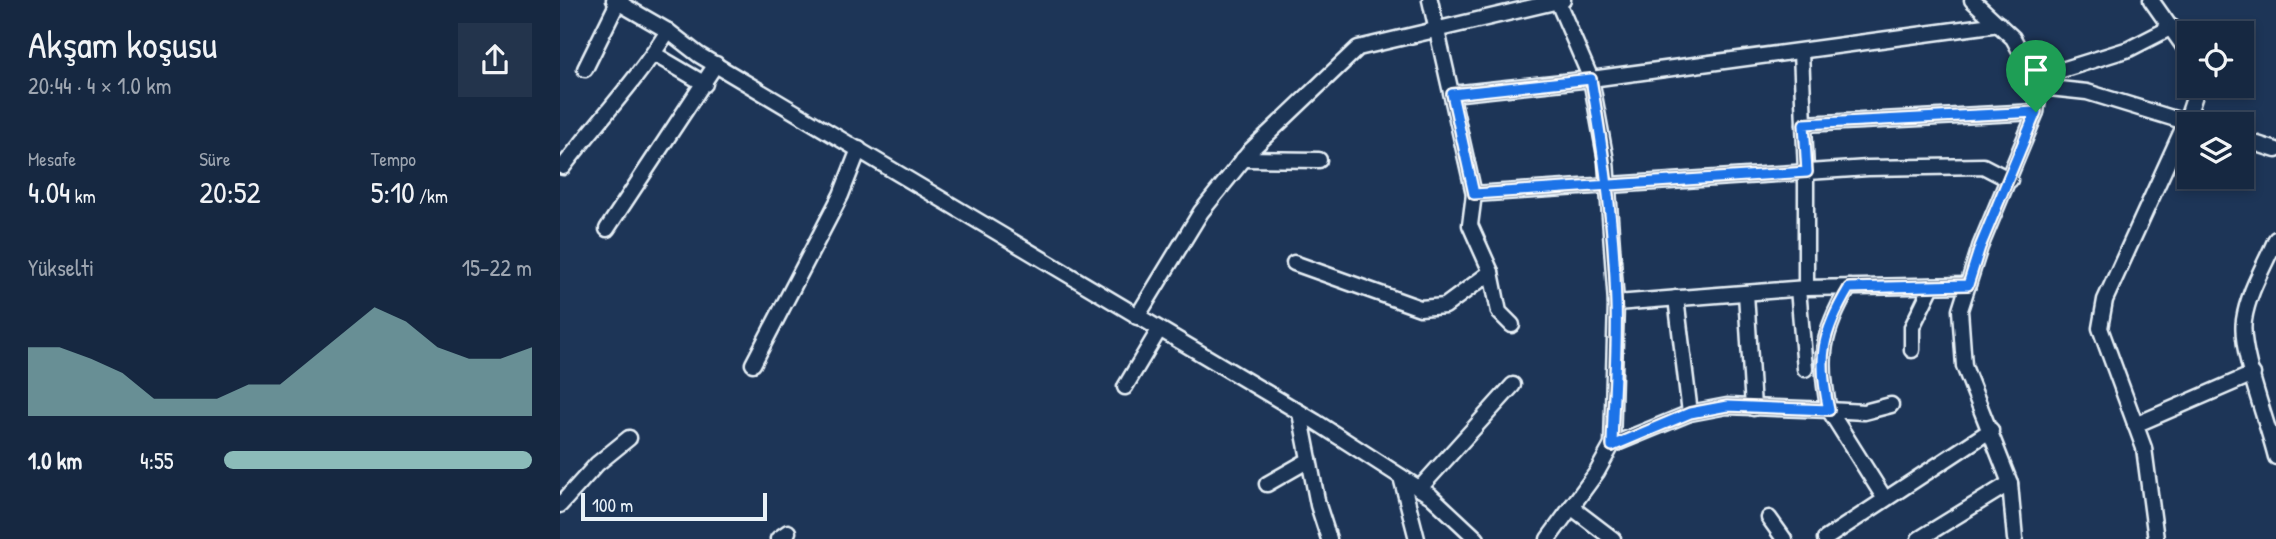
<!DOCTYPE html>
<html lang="tr">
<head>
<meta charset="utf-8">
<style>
	body { margin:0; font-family:"Patrick Hand",sans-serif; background:#23344c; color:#f1f3f6; height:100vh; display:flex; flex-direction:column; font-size:26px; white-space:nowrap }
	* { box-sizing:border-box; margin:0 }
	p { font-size:23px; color:#9ea6b1 }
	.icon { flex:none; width:38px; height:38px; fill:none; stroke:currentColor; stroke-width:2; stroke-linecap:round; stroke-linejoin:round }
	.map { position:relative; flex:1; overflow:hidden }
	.sheet { display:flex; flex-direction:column; background:#162841; width:560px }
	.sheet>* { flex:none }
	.controls { position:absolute; left:1617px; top:21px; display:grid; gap:14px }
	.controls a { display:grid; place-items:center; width:77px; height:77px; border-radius:0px; background:#162841; box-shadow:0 4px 10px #0003,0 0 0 2px #35445a; font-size:35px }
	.scale { position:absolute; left:21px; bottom:18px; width:186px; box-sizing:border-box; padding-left:7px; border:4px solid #e8f1f8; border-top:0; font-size:19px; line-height:24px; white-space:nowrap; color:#e8f1f8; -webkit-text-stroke:5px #1d3557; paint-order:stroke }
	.pin { position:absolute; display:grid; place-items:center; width:60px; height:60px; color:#fff; margin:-72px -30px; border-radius:50% 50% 50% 0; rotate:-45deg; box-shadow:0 0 7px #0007 }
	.pin .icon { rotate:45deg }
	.round { display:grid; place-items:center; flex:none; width:74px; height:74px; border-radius:0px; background:#23344c }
	.head { display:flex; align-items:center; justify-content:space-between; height:119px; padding:0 28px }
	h1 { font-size:38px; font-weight:600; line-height:52px }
	.stats { display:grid; grid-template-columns:repeat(3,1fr); gap:10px; height:119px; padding:7px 28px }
	.stats div { display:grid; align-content:center }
	.stats b { font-size:30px; font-weight:600 }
	.stats small { font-size:19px; font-weight:400 }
	.stats p { font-size:19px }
	.chart { height:196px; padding:14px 28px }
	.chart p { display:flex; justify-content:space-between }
	.chart svg { width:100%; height:126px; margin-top:7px; fill:#8bbbb9; opacity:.7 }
	ul { padding:0 28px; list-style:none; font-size:23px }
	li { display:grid; grid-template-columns:112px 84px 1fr; align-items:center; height:52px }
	li i { height:18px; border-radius:9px; background:#8bbbb9 }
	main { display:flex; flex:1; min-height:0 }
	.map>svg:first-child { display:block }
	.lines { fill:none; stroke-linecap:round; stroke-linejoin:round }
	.minor-casing { stroke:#e8f1f8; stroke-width:19 }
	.major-casing { stroke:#e8f1f8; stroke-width:24 }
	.minor { stroke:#1d3557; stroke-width:14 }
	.major { stroke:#1d3557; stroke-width:19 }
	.route-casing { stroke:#fff; stroke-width:14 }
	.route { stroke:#1a73e8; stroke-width:9 }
</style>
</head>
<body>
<main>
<section class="sheet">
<div class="head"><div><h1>Akşam koşusu</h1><p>20:44 · 4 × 1.0 km</p></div><a class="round"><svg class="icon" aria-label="share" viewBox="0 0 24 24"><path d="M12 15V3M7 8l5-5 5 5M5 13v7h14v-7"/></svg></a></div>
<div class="stats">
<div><p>Mesafe</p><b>4.04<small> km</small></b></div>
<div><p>Süre</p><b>20:52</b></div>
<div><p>Tempo</p><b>5:10<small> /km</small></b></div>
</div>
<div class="chart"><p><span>Yükselti</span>15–22 m</p>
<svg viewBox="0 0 160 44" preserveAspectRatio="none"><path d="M0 44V20L10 20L20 24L30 29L40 38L50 38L60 38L70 33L80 33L90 24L100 15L110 6L120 11L130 20L140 24L150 24L160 20V44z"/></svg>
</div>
<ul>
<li><b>1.0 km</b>4:55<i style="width:100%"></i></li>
</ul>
</section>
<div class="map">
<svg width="1716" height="539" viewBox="0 0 1716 539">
	<rect width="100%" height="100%" fill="#1d3557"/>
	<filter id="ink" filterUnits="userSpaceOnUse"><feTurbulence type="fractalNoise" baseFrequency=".0143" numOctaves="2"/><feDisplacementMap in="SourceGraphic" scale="14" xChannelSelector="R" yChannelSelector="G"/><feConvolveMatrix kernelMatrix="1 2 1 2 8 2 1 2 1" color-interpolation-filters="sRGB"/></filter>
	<g filter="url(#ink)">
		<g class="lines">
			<defs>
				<g id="minor">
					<path d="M54,0L108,31L139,55L756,422L871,496L917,539"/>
					<path d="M870,0L914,194L910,225L931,272L939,312L952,325"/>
					<path d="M1412,0L1453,38L1480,87L1476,112L1420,247L1400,310L1404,366L1450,483L1455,539"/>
					<path d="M1591,0L1629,54"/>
					<path d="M1241,52L1246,172V288"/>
					<path d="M94,54L145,84"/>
					<path d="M25,69L58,2"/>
					<path d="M1476,78L1569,49L1612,27"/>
					<path d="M1480,87L1527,92L1632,124"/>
					<path d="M892,94L1031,79L1439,24"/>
					<path d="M1244,124L1476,112"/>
					<path d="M1682,139L1716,150"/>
					<path d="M683,159L759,160"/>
					<path d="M3,167C38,121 78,79 108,31"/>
					<path d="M914,194L1308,168L1423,166L1450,180"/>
					<path d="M47,229L156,64"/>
					<path d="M1716,239C1705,265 1688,292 1684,320C1679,351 1708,423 1716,457"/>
					<path d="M734,263L860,308L885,306L931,272"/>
					<path d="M1238,289L1245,369"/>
					<path d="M1186,293L1193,408"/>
					<path d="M1116,298L1130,413"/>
					<path d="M1056,303L1246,288L1408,285"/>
					<path d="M577,317L641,212L691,150L798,48L1003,0"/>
					<path d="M1352,350V327L1372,286"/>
					<path d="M193,364L281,195L299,149"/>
					<path d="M565,387L599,330"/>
					<path d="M740,413L758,505L769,539"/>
					<path d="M1575,425L1693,374"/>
					<path d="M1052,445L1130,413L1167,406L1269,410C1258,358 1262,333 1289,287"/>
					<path d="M841,477L857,539"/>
					<path d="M707,484L749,460"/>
					<path d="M859,489L953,385"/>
					<path d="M1325,499L1269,410L1304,412L1331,405"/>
					<path d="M0,505L37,464L69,438"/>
					<path d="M1011,507L1053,539"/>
					<path d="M1209,518L1224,539"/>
					<path d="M218,539L228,532"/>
					<path d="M988,539L1037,472L1052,445L1056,303L1046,161L1031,79L997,0"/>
					<path d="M1265,539L1431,430"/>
					<path d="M1359,539L1450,483"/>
					<path d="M1596,539L1584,448L1540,328L1545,300L1626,122L1638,86"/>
				</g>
				<path id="major" d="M58,2L59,0"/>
			</defs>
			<use href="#minor" class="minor-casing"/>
			<use href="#major" class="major-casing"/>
			<use href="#minor" class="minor"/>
			<use href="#major" class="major"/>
		</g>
	</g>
	<g class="lines" filter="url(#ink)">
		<defs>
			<path id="route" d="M1476,112L1244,124L1247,172L914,194L892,94L1031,79C1044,153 1054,227 1056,302C1058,349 1053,398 1052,446L1130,413L1167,406L1269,410C1257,358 1262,333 1289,288L1408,285L1420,247L1476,112"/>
		</defs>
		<use href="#route" class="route-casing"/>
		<use href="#route" class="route"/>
	</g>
</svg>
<div class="controls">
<a><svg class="icon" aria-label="locate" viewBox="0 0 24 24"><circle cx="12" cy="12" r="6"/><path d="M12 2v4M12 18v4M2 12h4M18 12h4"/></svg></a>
<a><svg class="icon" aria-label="layers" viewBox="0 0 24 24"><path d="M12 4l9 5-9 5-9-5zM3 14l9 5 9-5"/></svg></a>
</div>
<div class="scale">100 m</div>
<div class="pin" style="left:1476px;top:112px;background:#1e9e55"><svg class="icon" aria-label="arrive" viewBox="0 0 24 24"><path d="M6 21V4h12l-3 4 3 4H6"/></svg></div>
</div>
</main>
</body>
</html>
